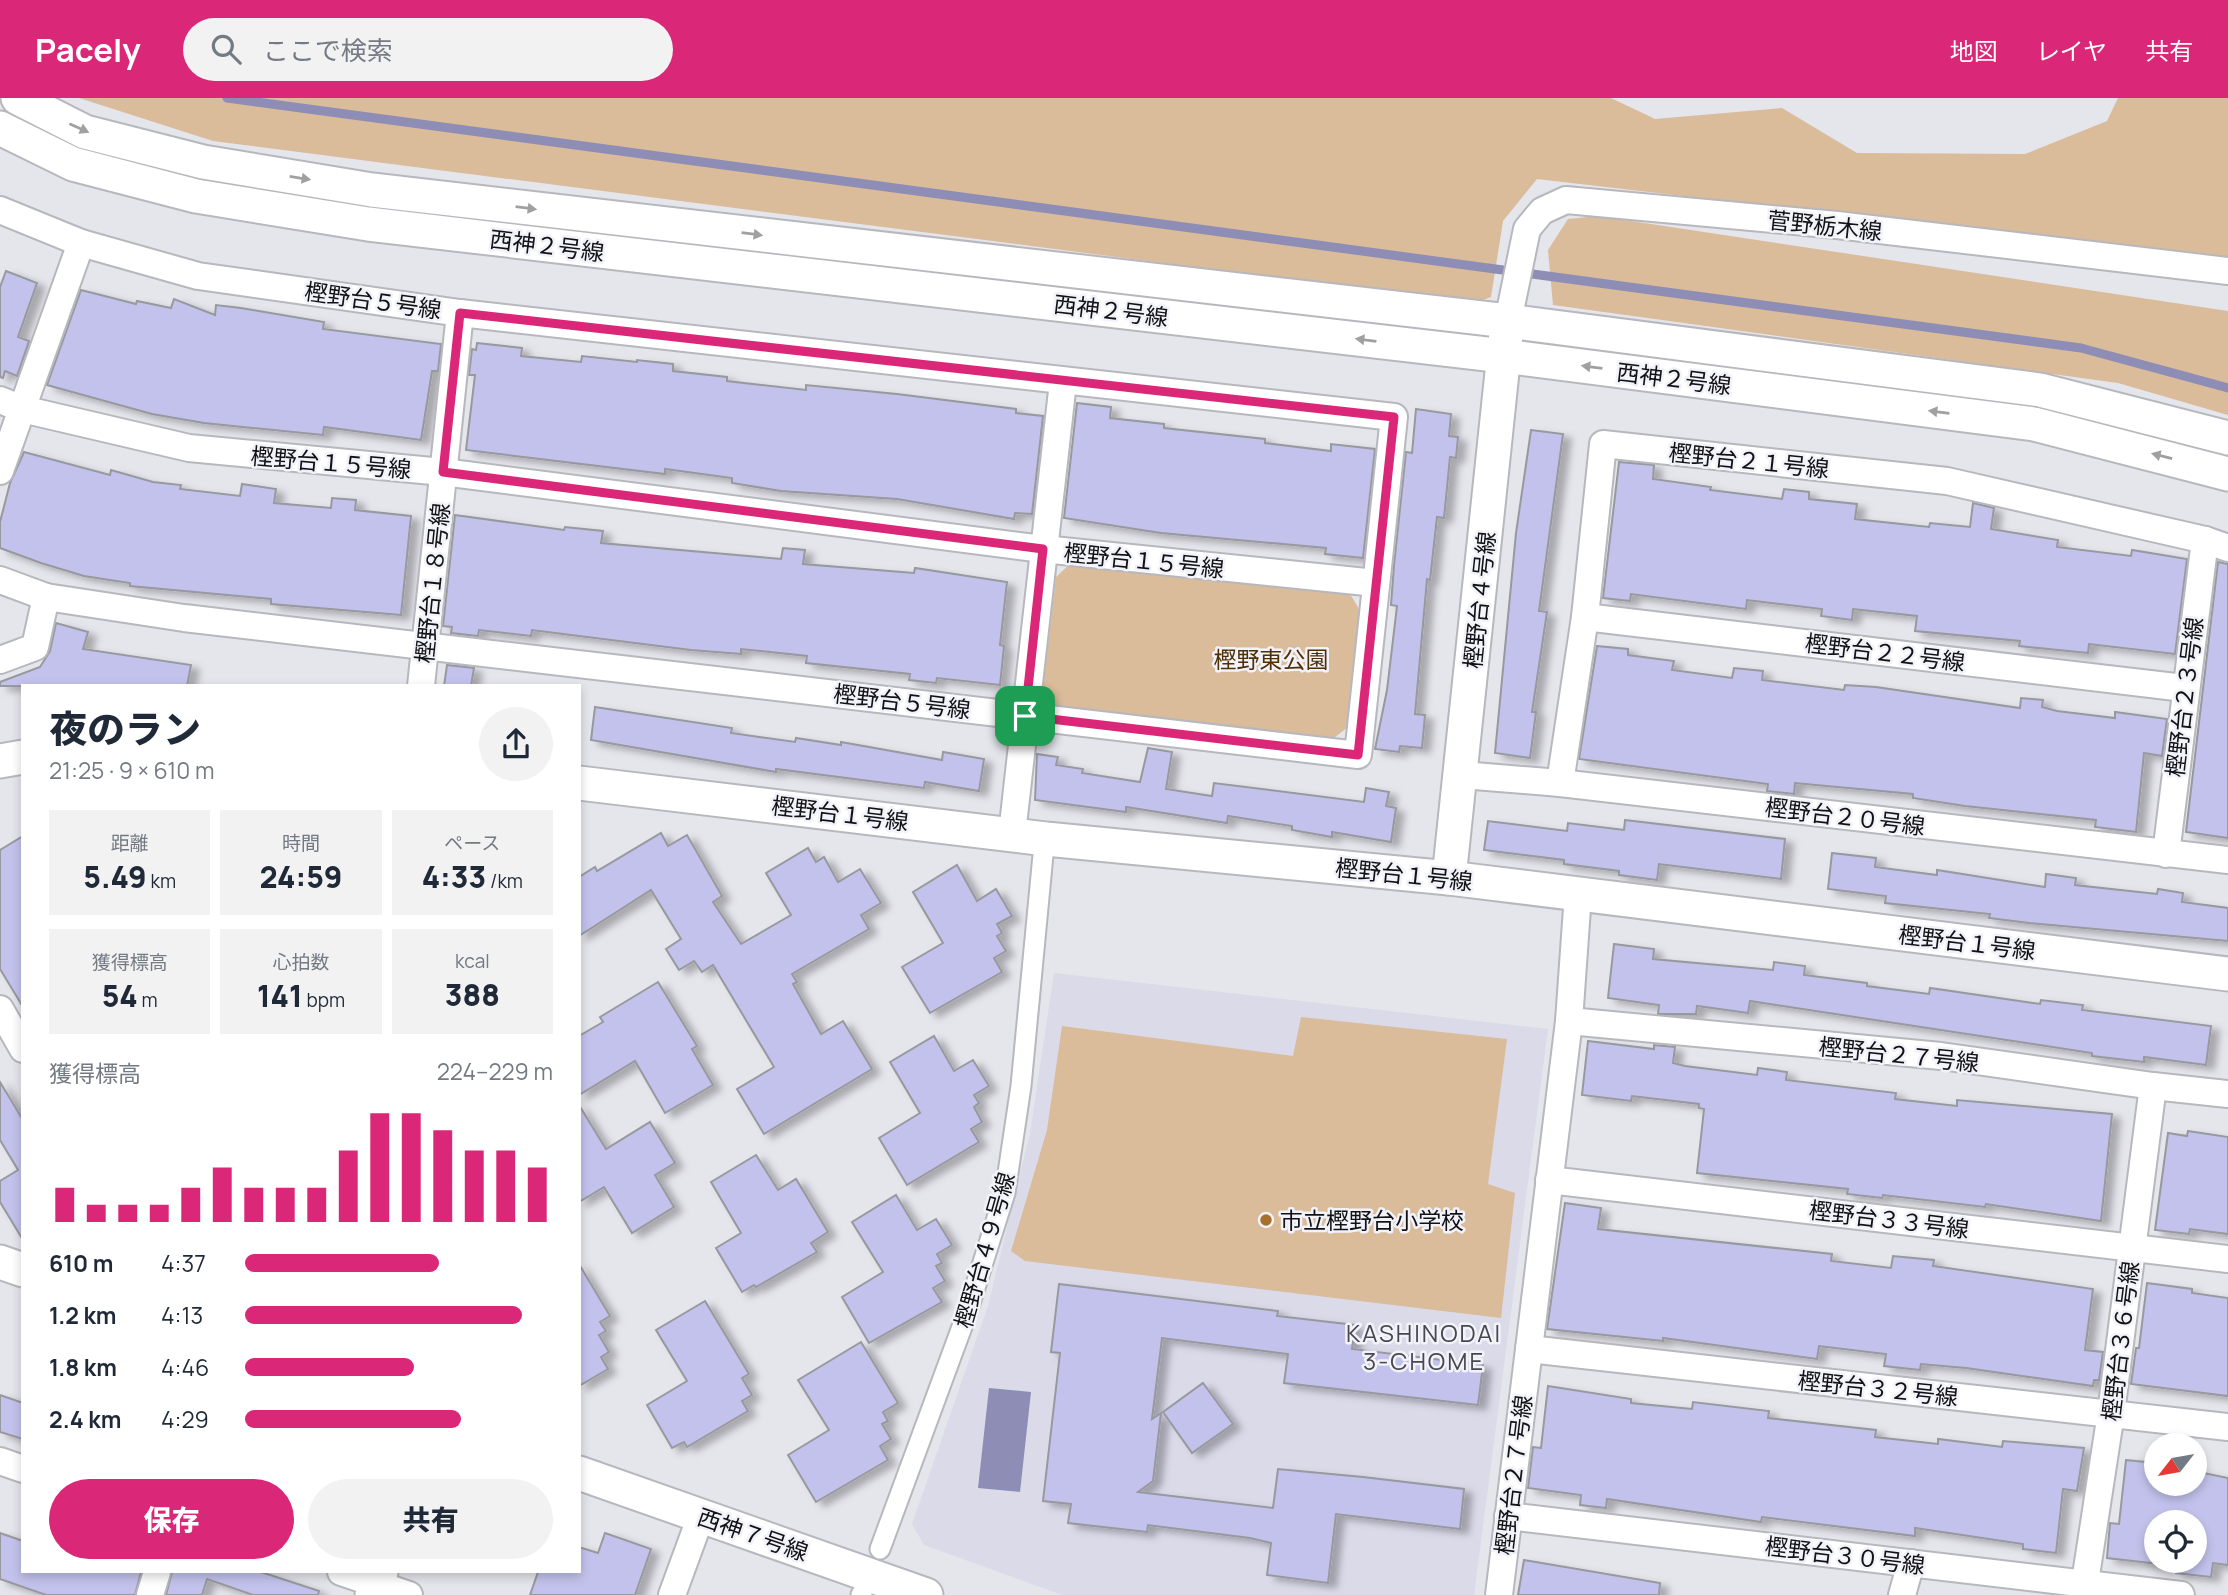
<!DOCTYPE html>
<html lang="ja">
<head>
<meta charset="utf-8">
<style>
	body { margin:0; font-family:Manrope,"Noto Sans JP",sans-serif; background:#f2f2f3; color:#1f2937; height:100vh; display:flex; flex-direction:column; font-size:26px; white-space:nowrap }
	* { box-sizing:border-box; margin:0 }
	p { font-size:23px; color:#747a83 }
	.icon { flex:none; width:38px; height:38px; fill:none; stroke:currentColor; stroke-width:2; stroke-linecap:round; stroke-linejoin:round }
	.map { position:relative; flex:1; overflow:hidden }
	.details { position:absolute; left:21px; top:586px; width:560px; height:889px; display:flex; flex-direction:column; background:#fff; border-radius:0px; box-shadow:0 4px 10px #0003 }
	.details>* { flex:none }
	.needle { width:46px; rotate:239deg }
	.tools { position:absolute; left:2144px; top:1335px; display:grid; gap:14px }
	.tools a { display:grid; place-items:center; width:63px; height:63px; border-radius:50%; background:#fff; box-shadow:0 4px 10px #0003; font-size:35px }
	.pin { position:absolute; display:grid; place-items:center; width:60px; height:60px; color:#fff; margin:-30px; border-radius:14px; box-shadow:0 4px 10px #0006 }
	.round { display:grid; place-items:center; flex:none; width:74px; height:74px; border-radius:37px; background:#f2f2f3 }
	.overview { display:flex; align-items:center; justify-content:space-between; height:119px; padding:0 28px }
	h1 { font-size:38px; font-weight:800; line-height:52px }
	.metrics { display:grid; grid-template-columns:repeat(3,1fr); gap:10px; height:119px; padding:7px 28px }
	.metrics div { display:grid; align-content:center; border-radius:0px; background:#f2f2f3; text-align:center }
	.metrics b { font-size:30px; font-weight:800 }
	.metrics small { font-size:19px; font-weight:400 }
	.metrics p { font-size:19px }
	.chart { height:196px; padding:14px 28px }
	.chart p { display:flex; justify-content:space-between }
	.chart svg { width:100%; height:126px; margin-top:7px; stroke:#db2777; stroke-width:6 }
	.action { display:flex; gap:14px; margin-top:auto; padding:14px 28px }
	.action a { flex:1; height:80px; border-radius:42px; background:#db2777; color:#fff; font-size:28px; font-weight:800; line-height:80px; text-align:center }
	.action a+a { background:#f2f2f3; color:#1f2937 }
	ul { padding:0 28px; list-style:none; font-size:23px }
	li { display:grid; grid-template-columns:112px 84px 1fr; align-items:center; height:52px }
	li i { height:18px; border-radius:9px; background:#db2777 }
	header { display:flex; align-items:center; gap:42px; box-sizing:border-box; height:98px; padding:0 35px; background:#db2777; color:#fff }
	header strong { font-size:33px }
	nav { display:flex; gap:38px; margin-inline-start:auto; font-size:24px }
	.search { width:490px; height:63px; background:#f2f2f3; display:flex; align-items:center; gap:18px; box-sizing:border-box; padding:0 24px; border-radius:38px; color:#747a83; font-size:26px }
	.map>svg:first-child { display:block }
	.built { fill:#dadae9 }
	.green { fill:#dabb9a }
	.water { fill:#8d8db5 }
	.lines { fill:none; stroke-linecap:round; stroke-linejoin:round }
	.stream { stroke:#8d8db5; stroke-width:9 }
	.building { fill:#c2c2ec; stroke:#98989f; stroke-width:2; fill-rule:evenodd; filter:url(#shadow) }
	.pedestrian-casing { stroke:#b7b7be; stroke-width:23 }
	.minor-casing { stroke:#b7b7be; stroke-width:30 }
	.tertiary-casing { stroke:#b7b7be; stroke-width:37 }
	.pedestrian { stroke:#fff; stroke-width:19 }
	.minor { stroke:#fff; stroke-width:26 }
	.tertiary { stroke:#fff; stroke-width:33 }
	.oneway { fill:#a0a0a1 }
	.route-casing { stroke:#fff; stroke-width:14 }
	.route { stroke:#db2777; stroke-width:9 }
	.poi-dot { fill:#a8702d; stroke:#f2f2fa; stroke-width:2.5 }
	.labels { text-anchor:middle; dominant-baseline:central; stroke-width:5; stroke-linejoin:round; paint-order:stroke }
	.street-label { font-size:23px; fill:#121214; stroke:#f2f2fa }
	.park-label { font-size:23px; fill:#4f2f04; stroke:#f2f2fa }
	.poi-label { font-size:23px; fill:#121214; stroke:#f2f2fa; text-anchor:start }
	.neighbourhood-label { font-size:24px; letter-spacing:2px; fill:#47474d; stroke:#f2f2fa }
</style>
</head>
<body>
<header>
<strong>Pacely</strong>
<div class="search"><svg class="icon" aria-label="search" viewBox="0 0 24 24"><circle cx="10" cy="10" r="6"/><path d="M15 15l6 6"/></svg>ここで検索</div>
<nav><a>地図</a><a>レイヤ</a><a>共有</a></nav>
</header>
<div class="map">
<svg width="2228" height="1497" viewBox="0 0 2228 1497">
	<defs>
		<filter id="shadow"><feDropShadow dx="8" dy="4.5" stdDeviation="3.5" flood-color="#0004"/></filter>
	</defs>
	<rect width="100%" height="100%" fill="#e5e5ec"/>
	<path class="built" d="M1054,875L1548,931L1474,1497H1062L924,1447L912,1426L988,1208L1030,1035Z"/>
	<g class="green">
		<path d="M79,0H1611L1655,21L1782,10L1857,55L2025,56L2107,23L2118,0H2228V161L1537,81L1503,123L1491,199L1475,205L213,43Z"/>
		<path d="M1598,118L2228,213V317L2118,285L1553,207L1548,152L1568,121Z"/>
		<path d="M1070,466L1349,494L1359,511L1348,629L1330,643L1048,608L1042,599L1056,479Z"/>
		<path d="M1301,919L1507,941L1488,1086L1515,1095L1501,1220L1025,1163L1011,1153L1047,1032L1062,928L1293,958Z"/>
	</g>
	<path class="water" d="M989,1290L1031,1294L1020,1394L978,1390Z"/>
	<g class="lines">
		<path class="stream" d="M227,0L2081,250L2228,290"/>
	</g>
	<g class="building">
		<path d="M6,173L37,185L18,239L29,243L17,278L5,273L3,280L0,279V189Z"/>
		<path d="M81,192L136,206L137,203L171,210L174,201L215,217L216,207L241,210L324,224L323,231L441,246L438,273H432L421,342L324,329L323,337L204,325L152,316L47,287Z"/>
		<path d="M477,245L522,250L521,258L581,264L582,258L637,264V262L673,266V273L727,279V283L806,292V287L897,296L1016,311V315L1043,318L1032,416L1015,415L1014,421L897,401L781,393L732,385V380L665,371V376L466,352L475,277H469L472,251L476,252Z"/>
		<path d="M1077,305L1111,309L1110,320L1164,326V330L1265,341V345L1331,353V346L1375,351L1363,460L1325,456L1326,450L1161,435L1064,420Z"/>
		<path d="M1416,311L1451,316L1449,338L1458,339L1456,360L1450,359L1444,420L1437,419L1430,482L1427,481L1415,616L1425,617L1422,650L1400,648L1399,654L1375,651L1387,592L1397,508L1391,507L1394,467L1406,354L1412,355Z"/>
		<path d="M1531,332L1563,336L1539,513L1547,514L1532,614H1536L1530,660L1495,655L1516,435Z"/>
		<path d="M24,354L110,377L111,372L153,384L181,387L180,391L240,398L242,386L276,391L274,405L331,410L332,400L356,402L355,412L411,418L401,517L271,506V501L130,488V485L84,478L41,465L0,450V424L10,385Z"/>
		<path d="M1619,364L1654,367L1653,381L1711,389L1710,392L1782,401L1784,391L1809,394V401L1857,406L1855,421L1929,429L1930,425L1970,429L1973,405L1994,410L1991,431L2058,442L2057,449L2131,458L2132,452L2187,461L2175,556L2089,546L2088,555L2019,548L2020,543L1915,533L1917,518L1853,511L1852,522L1821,518L1822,511L1747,502L1746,511L1631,496L1630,503L1603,500Z"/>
		<path d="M455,417L564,432L565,429L603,433L601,445L781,461L783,450L805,452L803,466L914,475L915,470L1007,484L1000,547L1004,548L1000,587L937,580L936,585L909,582L910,576L806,565L807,558L741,551V556L691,552L532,532L531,538L479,532L478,538L451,535L452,529L443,528Z"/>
		<path d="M2218,464L2228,466V740L2186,734Z"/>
		<path d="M56,525L88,534L83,551L191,567L187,588H0V584L40,569L50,553Z"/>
		<path d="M1597,548L1628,551V557L1674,563L1672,572L1732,580L1734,570L1763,573L1762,582L1844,592L1845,587L1876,589L2020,610L2021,600L2043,602L2042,609L2057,613L2115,620V614L2167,621L2162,658L2144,655L2136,734L2095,729L2096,722L1965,708L1913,700V696L1795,685L1794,696L1767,693L1768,686L1579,661Z"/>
		<path d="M447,567L474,570L471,588H444Z"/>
		<path d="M595,609L732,630L731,635L795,644L796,640L841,647V644L942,662L943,654L984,661L979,693L925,684L924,690L776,671V674L591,642Z"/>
		<path d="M1148,650L1172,654L1166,691L1212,698L1214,685L1364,704L1366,690L1389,694L1386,708L1396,710L1391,744L1332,734V739L1292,732V728L1228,718L1227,725L1126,709V714L1035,702L1037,656L1058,659L1056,667L1083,671L1082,675L1140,684Z"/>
		<path d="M1625,722L1785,741L1781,781L1659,766L1657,782L1619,777V773L1564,766V762L1484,752L1488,723L1567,733L1568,725L1624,732Z"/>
		<path d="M661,735L668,748L687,737L722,798L713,804L741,846L791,817L766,775L808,750L816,764L824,759L838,784L860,771L881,805L861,817L869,831L792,876L797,884L793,886L821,936L843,923L872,971L764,1036L737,991L774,969L713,867L702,874L694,863L679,872L666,851L681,841L651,792L579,838V779L595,769L597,773Z"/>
		<path d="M23,738V909L0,871V752Z"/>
		<path d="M1832,755L1876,760L1875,769L1937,777V772L2045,789L2046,776L2076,780L2075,787L2157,796L2158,791L2183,795L2182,804L2228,810V843L2029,825L1989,820L1990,816L1885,805L1886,798L1828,791Z"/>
		<path d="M957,767L977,803L996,791L1012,818L997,826L1002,835L997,838L1006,853L994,860L1002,874L930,915L902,869L943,845L913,794Z"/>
		<path d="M1614,846L1654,851L1653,861L1773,872L1774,864L1805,868L1804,877L1867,885V888L1929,896L1930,890L2040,906L2041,902L2083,907L2082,912L2211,928L2206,967L2144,959V964L2092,958V955L1750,903L1748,915L1697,908L1696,916H1658L1659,907L1608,900Z"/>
		<path d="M658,884L697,948L692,951L713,987L665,1015L635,963L579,997V938L603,924L600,919Z"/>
		<path d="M934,938L954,973L973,962L989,988L974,997L979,1005L974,1009L982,1024L971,1031L979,1044L907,1087L879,1040L920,1015L890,964Z"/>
		<path d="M1588,943L1654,951V947L1675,949L1673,965L1685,968L1757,977L1758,970L1787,974L1786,982L1896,995L1895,1001L1957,1008V1002L2112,1016L2101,1123L1986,1106L1985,1109L1883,1097L1882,1100L1847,1096L1848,1091L1697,1075L1704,1011L1699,1010V1006L1632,998L1631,1003L1582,997Z"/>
		<path d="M0,984L23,1022V1142L0,1104V1083L18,1072L0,1042Z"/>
		<path d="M579,1007L606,1051L650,1024L675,1065L655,1077L674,1109L632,1135L604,1089L579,1104Z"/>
		<path d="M2188,1033L2228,1039V1136L2190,1131L2189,1136L2155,1132L2168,1035L2187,1038Z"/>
		<path d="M756,1057L778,1092L796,1081L828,1134L811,1145L817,1154L756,1189L754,1187L742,1194L716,1150L741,1135L711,1084Z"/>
		<path d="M896,1097L917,1132L936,1121L952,1147L937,1156L942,1165L936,1168L945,1183L933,1190L942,1204L869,1245L842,1199L883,1174L852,1124Z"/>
		<path d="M1565,1105L1601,1110L1598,1131L1832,1156L1831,1163L1891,1170L1893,1158L1934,1162L1933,1168L2093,1191L2085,1252L2103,1254L2099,1282H2094L2093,1288L1966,1270L1921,1266L1920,1272L1884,1268L1886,1256L1819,1248L1817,1261L1663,1240V1243L1547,1231Z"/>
		<path d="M579,1166L610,1218L600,1224L606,1233L599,1237L609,1254L601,1259L608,1271L579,1288Z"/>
		<path d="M2147,1185L2192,1191V1195L2228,1200V1298L2131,1286L2136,1250H2139Z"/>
		<path d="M1059,1186L1278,1213L1277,1218L1355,1227L1352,1251L1483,1267L1478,1307L1284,1285L1288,1256L1162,1240L1152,1321L1161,1315L1153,1383L1138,1394L1273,1410L1278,1371L1363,1379L1464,1391L1460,1431L1336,1416L1328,1485L1267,1477L1271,1445L1250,1440L1148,1427L1147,1434L1068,1425L1071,1406L1043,1403L1060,1255L1051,1254Z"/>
		<path d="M705,1203L749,1276L742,1280L752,1297L742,1303L748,1313L687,1349L684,1344L672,1350L647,1307L687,1283L656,1232Z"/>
		<path d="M861,1244L898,1305L883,1314L888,1323L882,1326L891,1341L880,1348L888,1362L816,1404L788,1357L829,1332L798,1282Z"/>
		<path d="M1203,1285L1233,1326L1192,1355L1163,1314Z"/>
		<path d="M1548,1288L1631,1301V1305L1692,1311L1693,1304L1769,1313L1768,1320L1876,1332L1875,1339L1938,1346V1341L2002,1349L2003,1343L2084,1350L2077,1393L2063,1391L2056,1455L2023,1451V1446L1915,1430V1438L1762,1419L1761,1424L1607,1401L1606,1410L1580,1407L1581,1397L1528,1390L1533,1349L1541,1350Z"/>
		<path d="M0,1297L23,1305V1341L0,1334Z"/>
		<path d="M2126,1362L2156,1365V1386H2194V1373L2228,1380V1467L2213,1465L2211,1479L2176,1475V1468L2107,1460L2110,1425L2119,1426ZM2156,1424H2194V1463H2156Z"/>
		<path d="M0,1435L23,1443V1474H141L135,1497H46L0,1481Z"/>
		<path d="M605,1435L651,1451L635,1497H530L538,1474H579V1449L598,1455Z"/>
		<path d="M1524,1462L1660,1485L1659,1497H1518Z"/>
		<path d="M172,1474H261L319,1493L318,1497H253L207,1481L202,1497H166Z"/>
	</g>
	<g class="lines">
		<defs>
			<g id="pedestrian">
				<path d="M880,1451L966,1218L1005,1095L1021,988L1043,757"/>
				<path d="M861,1497L862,1495"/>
			</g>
			<g id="minor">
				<path d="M0,112L81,145L198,178L460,215L1394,319L1358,657L184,520L46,499L0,482"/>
				<path d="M1508,223L1527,131L1542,113L1566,102L1837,127L2228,173"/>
				<path d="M0,302L22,311L189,350L443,374L1043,451L1376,485"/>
				<path d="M0,373L81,145"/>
				<path d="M1585,519L2184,590"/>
				<path d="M0,562L35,549L46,499"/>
				<path d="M421,588L460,215"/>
				<path d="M1462,677L1560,685L2228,762"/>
				<path d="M1560,685L1585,519L1603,346L1947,383L2205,442L2228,450"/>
				<path d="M1012,736L1063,284"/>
				<path d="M2166,756L2205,442"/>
				<path d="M0,911L23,951"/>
				<path d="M1569,923L1941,958L2153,988L2228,996"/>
				<path d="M1549,1082L2228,1161"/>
				<path d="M1529,1251L2228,1329"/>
				<path d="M0,1363L23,1371"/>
				<path d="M1508,1418L2181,1497"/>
				<path d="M341,1474L409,1497"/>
				<path d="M150,1497L157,1474"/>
				<path d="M672,1497L701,1418"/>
				<path d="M1499,1497L1569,923L1578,796"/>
				<path d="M1902,1497L1911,1465"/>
				<path d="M2083,1497L2111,1315L2153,988"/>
			</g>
			<g id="tertiary">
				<path d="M18,0L85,34L203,64L372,92L1508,223L2040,292L2228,340"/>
				<path d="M0,30L73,66L196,98L368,126L1504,258L2034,326L2228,376"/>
				<path d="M0,663L23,659"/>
				<path d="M579,685L1046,741L1449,780L2228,876"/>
				<path d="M1449,780L1506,236"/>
				<path d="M0,1164L23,1172"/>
				<path d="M579,1375L926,1497"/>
				<path d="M372,1497L381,1474"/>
			</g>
		</defs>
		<use href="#pedestrian" class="pedestrian-casing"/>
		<use href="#minor" class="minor-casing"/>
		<use href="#tertiary" class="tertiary-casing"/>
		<use href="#pedestrian" class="pedestrian"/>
		<use href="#minor" class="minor"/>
		<use href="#tertiary" class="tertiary"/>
	</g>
	<defs><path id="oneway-solid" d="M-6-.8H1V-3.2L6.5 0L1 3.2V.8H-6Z" transform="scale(1.75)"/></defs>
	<g class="oneway">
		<use href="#oneway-solid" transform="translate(79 30) rotate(24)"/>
		<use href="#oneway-solid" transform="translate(300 80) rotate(9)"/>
		<use href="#oneway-solid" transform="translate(526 110) rotate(7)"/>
		<use href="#oneway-solid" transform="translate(752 136) rotate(7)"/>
		<use href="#oneway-solid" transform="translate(1366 242) rotate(-173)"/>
		<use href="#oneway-solid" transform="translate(1592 269) rotate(-173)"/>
		<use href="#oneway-solid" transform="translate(1939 314) rotate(-173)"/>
		<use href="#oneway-solid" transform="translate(2162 358) rotate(-166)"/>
	</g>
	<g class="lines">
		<defs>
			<path id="route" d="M460,215L1394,319L1358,657L1025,618L1043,451L443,374Z"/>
		</defs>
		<use href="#route" class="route-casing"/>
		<use href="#route" class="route"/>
	</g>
	<circle class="poi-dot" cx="1266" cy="1122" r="7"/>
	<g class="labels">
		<g class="street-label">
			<text transform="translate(1825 127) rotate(6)">菅野栃木線</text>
			<text transform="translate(547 147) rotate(7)">西神２号線</text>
			<text transform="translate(373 202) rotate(8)">樫野台５号線</text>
			<text transform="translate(1111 212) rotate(7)">西神２号線</text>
			<text transform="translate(1674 280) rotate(7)">西神２号線</text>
			<text transform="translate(1749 362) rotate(6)">樫野台２１号線</text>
			<text transform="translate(331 364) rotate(5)">樫野台１５号線</text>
			<text transform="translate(1144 462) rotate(6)">樫野台１５号線</text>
			<text transform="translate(432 485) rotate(-84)">樫野台１８号線</text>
			<text transform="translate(1479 502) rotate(-84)">樫野台４号線</text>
			<text transform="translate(1885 554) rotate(7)">樫野台２２号線</text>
			<text transform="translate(2184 599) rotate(-83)">樫野台２３号線</text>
			<text transform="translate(902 603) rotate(7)">樫野台５号線</text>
			<text transform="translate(840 715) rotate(7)">樫野台１号線</text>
			<text transform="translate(1845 718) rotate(7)">樫野台２０号線</text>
			<text transform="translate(1404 776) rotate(6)">樫野台１号線</text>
			<text transform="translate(1967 844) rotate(7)">樫野台１号線</text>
			<text transform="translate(1899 956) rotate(6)">樫野台２７号線</text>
			<text transform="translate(1889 1121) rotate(7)">樫野台３３号線</text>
			<text transform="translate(984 1152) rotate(-74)">樫野台４９号線</text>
			<text transform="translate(2120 1243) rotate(-83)">樫野台３６号線</text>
			<text transform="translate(1878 1290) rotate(6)">樫野台３２号線</text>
			<text transform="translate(1513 1377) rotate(-83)">樫野台２７号線</text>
			<text transform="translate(753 1436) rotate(19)">西神７号線</text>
			<text transform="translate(1845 1457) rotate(7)">樫野台３０号線</text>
		</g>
		<g class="park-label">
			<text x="1271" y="561">樫野東公園</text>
		</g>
		<g class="poi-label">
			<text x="1280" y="1122">市立樫野台小学校</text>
		</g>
		<g class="neighbourhood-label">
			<text x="1424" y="1234">KASHINODAI<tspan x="1424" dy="28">3-CHOME</tspan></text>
		</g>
	</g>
</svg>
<div class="tools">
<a><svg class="needle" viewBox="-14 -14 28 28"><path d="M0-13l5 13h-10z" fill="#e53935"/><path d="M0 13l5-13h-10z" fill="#747a83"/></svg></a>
<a><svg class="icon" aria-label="locate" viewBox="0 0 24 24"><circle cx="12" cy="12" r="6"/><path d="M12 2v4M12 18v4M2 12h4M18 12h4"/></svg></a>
</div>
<div class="pin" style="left:1025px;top:618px;background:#1e9e55"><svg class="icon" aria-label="arrive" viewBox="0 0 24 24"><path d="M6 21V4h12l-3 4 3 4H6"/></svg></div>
<section class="details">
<div class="overview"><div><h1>夜のラン</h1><p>21:25 · 9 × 610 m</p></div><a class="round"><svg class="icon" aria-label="share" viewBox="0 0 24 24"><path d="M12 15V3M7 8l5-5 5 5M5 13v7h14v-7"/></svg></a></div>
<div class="metrics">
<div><p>距離</p><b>5.49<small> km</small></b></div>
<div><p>時間</p><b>24:59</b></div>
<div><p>ペース</p><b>4:33<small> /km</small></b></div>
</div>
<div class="metrics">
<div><p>獲得標高</p><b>54<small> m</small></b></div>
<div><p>心拍数</p><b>141<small> bpm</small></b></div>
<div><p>kcal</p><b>388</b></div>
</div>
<div class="chart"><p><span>獲得標高</span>224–229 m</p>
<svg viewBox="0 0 160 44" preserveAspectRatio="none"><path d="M5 44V32M15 44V38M25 44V38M35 44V38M45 44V32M55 44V25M65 44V32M75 44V32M85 44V32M95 44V19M105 44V6M115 44V6M125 44V12M135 44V19M145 44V19M155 44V25"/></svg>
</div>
<ul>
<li><b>610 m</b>4:37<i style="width:63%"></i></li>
<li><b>1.2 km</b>4:13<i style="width:90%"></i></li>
<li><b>1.8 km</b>4:46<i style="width:55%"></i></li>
<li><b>2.4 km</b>4:29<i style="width:70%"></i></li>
</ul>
<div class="action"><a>保存</a><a>共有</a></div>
</section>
</div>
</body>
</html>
